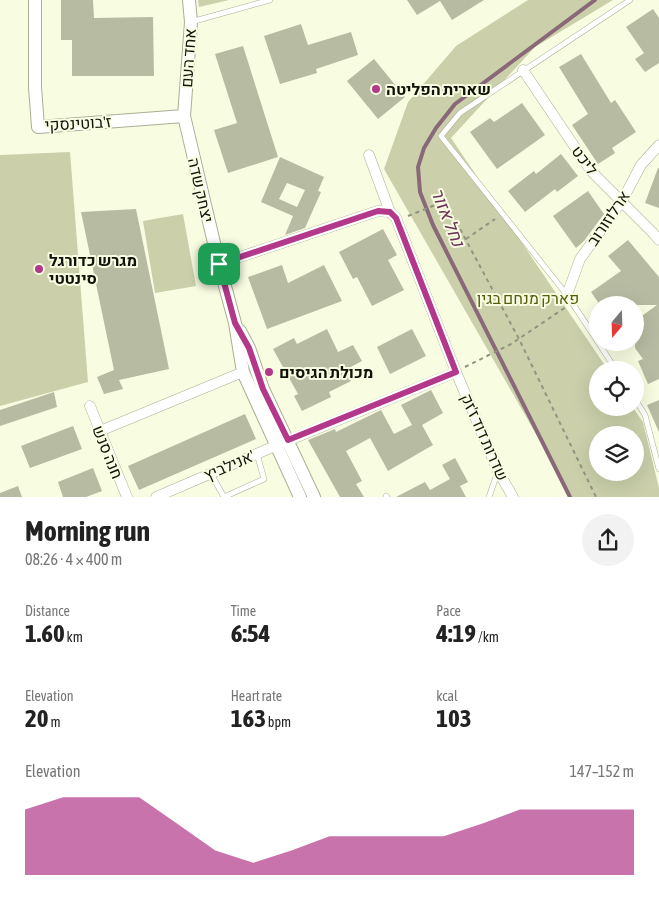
<!DOCTYPE html>
<html lang="en">
<head>
<meta charset="utf-8">
<style>
	body { margin:0; font-family:"Asap Condensed",Heebo,sans-serif; background:#f2f2f2; color:#222; height:100vh; display:flex; flex-direction:column; font-size:19px; white-space:nowrap }
	* { box-sizing:border-box; margin:0 }
	p { font-size:16px; color:#767676 }
	.icon { flex:none; width:28px; height:28px; fill:none; stroke:currentColor; stroke-width:2; stroke-linecap:round; stroke-linejoin:round }
	.map { position:relative; height:497px; overflow:hidden }
	.details { display:flex; flex-direction:column; background:#fff; flex:1 }
	.details>* { flex:none }
	.needle { width:32px; rotate:199deg }
	.controls { position:absolute; left:589px; top:296px; display:grid; gap:10px }
	.controls a { display:grid; place-items:center; width:55px; height:55px; border-radius:50%; background:#fff; box-shadow:0 5px 20px #0002; font-size:25px }
	.pin { position:absolute; display:grid; place-items:center; width:42px; height:42px; color:#fff; margin:-21px; border-radius:10px; box-shadow:0 2px 8px #0006 }
	.round { display:grid; place-items:center; flex:none; width:52px; height:52px; border-radius:26px; background:#f2f2f2 }
	.headline { display:flex; align-items:center; justify-content:space-between; height:85px; padding:0 25px }
	h1 { font-size:28px; font-weight:700; line-height:38px }
	.stats { display:grid; grid-template-columns:repeat(3,1fr); gap:8px; height:85px; padding:5px 25px }
	.stats div { display:grid; align-content:center }
	.stats b { font-size:25px; font-weight:700 }
	.stats small { font-size:14px; font-weight:400 }
	.stats p { font-size:14px }
	.chart { height:140px; padding:10px 25px }
	.chart p { display:flex; justify-content:space-between }
	.chart svg { width:100%; height:90px; margin-top:5px; fill:#b3388a; opacity:.7 }
	.map>svg:first-child { display:block }
	.green { fill:#cbd0ab; fill-rule:evenodd }
	.lines { fill:none; stroke-linecap:round; stroke-linejoin:round }
	.stream { stroke:#896878; stroke-width:4 }
	.building { fill:#b7bba2; fill-rule:evenodd }
	.service-casing { stroke:#abae95; stroke-width:6 }
	.minor-casing { stroke:#abae95; stroke-width:11 }
	.tertiary-casing { stroke:#abae95; stroke-width:14 }
	.path { stroke:#919481; stroke-width:2; stroke-dasharray:4 4; stroke-linecap:butt }
	.service { stroke:#fff; stroke-width:5 }
	.minor { stroke:#fff; stroke-width:10 }
	.tertiary { stroke:#fff; stroke-width:12 }
	.route-casing { stroke:#fff; stroke-width:10 }
	.route { stroke:#b3388a; stroke-width:6 }
	.poi-dot { fill:#b3388a; stroke:#f8fce1; stroke-width:2 }
	.labels { text-anchor:middle; dominant-baseline:central; stroke-width:4; stroke-linejoin:round; paint-order:stroke }
	.street-label { font-size:16px; fill:#111209; stroke:#f8fce1 }
	.poi-label { font-size:16px; font-weight:bold; fill:#111209; stroke:#f8fce1; text-anchor:start }
	.park-label { font-size:16px; fill:#575d0d; stroke:#f8fce1 }
	.water-label { font-size:18px; font-style:italic; fill:#6e3358; stroke:#f8fce1 }
</style>
</head>
<body>
<div class="map">
<svg width="659" height="497" viewBox="0 0 659 497">
	<rect width="100%" height="100%" fill="#f8fce1"/>
	<g class="green">
		<path d="M198,0H229L199,7Z"/>
		<path d="M528,0H613L535,47L451,138L608,370H598V408H633L643,422L659,488V497H572L384,169L408,102L456,46ZM598,435H635V472H598Z"/>
		<path d="M70,152L88,382L0,406V155Z"/>
		<path d="M183,214L196,286L155,293L143,221Z"/>
	</g>
	<g class="lines">
		<path class="stream" d="M570,497L433,225L420,192L418,167L424,148L436,128L455,104L595,0"/>
	</g>
	<g class="building">
		<path d="M61,0H93L94,18L153,17L154,76H72V40H61Z"/>
		<path d="M407,0H484L452,20L440,1L417,15Z"/>
		<path d="M653,9L659,18V63L645,72L635,59L644,53L626,27Z"/>
		<path d="M301,24L308,45L351,32L358,55L316,69L317,73L280,84L264,36Z"/>
		<path d="M243,46L278,157L228,173L214,130L237,123L215,54Z"/>
		<path d="M581,54L611,103L615,100L636,132L612,148L615,153L598,164L572,125L588,114L559,67Z"/>
		<path d="M374,59L405,97L378,119L347,81Z"/>
		<path d="M522,103L545,135L497,169L470,132L490,118L494,122Z"/>
		<path d="M561,154L578,176L557,192L555,189L525,212L508,191L534,171L536,174Z"/>
		<path d="M280,157L324,177L318,191L321,192L305,228L285,235L293,216L261,202ZM287,183L305,190L297,207L279,199Z"/>
		<path d="M658,168H659V208L645,203Z"/>
		<path d="M588,191L604,214L584,241L576,248L553,216Z"/>
		<path d="M136,209L169,369L119,380L123,389L104,394L97,377L114,370L81,212Z"/>
		<path d="M383,229L397,255L388,260L404,290L372,306L357,277L353,279L339,252Z"/>
		<path d="M628,240L659,277V379L648,384L638,361L643,359L635,348V321L657,305H600L591,292L621,271L608,256Z"/>
		<path d="M282,265L288,283L324,265L342,301L267,329L248,277Z"/>
		<path d="M327,329L338,352L353,345L362,361L345,370L351,381L329,392L331,397L302,411L294,396L298,394L273,349L294,338L297,344Z"/>
		<path d="M412,329L426,356L390,374L377,347Z"/>
		<path d="M431,390L443,413L422,425L433,445L388,471L370,438L346,451L362,481L356,484L364,497H340L308,440L335,429L336,432L381,410L394,434L412,425L401,405Z"/>
		<path d="M54,392L57,407L0,426V410Z"/>
		<path d="M659,400V432L647,405Z"/>
		<path d="M245,414L256,439L139,490L128,466Z"/>
		<path d="M73,426L82,449L30,468L21,446Z"/>
		<path d="M455,458L468,482L460,486L466,497H396L425,482L430,490L450,479L442,465Z"/>
		<path d="M93,468L102,491L86,497H63L58,482Z"/>
		<path d="M18,486L22,497H0V493Z"/>
	</g>
	<g class="lines">
		<defs>
			<g id="service">
				<path d="M191,22L270,0"/>
				<path d="M598,342L567,295L441,136L460,113L630,0"/>
				<path d="M598,342L616,370"/>
				<path d="M635,399L645,415L659,469"/>
				<path d="M211,474L224,497L264,479L257,454"/>
				<path d="M386,496L387,497"/>
				<path d="M489,497L498,471"/>
			</g>
			<g id="minor">
				<path d="M523,70L591,171L653,233L659,240"/>
				<path d="M369,155L390,212L396,218L456,372L498,471L513,497"/>
				<path d="M219,264L378,211L390,212"/>
				<path d="M567,295L580,259L622,201L641,165L659,145"/>
				<path d="M90,406L127,497"/>
				<path d="M100,431L243,372"/>
				<path d="M156,497L275,446L456,372"/>
			</g>
			<g id="tertiary">
				<path d="M35,0V87L38,127L184,116"/>
				<path d="M189,0L191,22L184,116L219,264L235,323L243,372L300,497"/>
				<path d="M240,331L249,348L263,389L314,497"/>
			</g>
		</defs>
		<use href="#service" class="service-casing"/>
		<use href="#minor" class="minor-casing"/>
		<use href="#tertiary" class="tertiary-casing"/>
		<g class="path">
			<path d="M408,216L445,201L519,339L596,497"/>
			<path d="M466,239L495,219"/>
			<path d="M465,367L511,344L566,307"/>
		</g>
		<use href="#service" class="service"/>
		<use href="#minor" class="minor"/>
		<use href="#tertiary" class="tertiary"/>
	</g>
	<g class="lines">
		<defs>
			<path id="route" d="M378,211L390,212L396,218L456,372L288,440L263,389L249,348L235,323L219,264Z"/>
		</defs>
		<use href="#route" class="route-casing"/>
		<use href="#route" class="route"/>
	</g>
	<g class="poi-dot">
		<circle cx="376" cy="89" r="5"/>
		<circle cx="39" cy="269" r="5"/>
		<circle cx="269" cy="372" r="5"/>
	</g>
	<g class="labels">
		<g class="street-label">
			<text transform="translate(188 58) rotate(-86)">אחד העם</text>
			<text transform="translate(78 123) rotate(-3)">ז'בוטינסקי</text>
			<text transform="translate(585 160) rotate(53)">ליכט</text>
			<text transform="translate(201 190) rotate(77)">יצחק שדה</text>
			<text transform="translate(608 218) rotate(-56)">ארלוזורוב</text>
			<text transform="translate(485 437) rotate(66)">שדרות דוד ז'זק</text>
			<text transform="translate(108 452) rotate(68)">חנה סנש</text>
			<text transform="translate(229 465) rotate(-23)">אנילביץ'</text>
		</g>
		<g class="poi-label">
			<text x="386" y="89">שארית הפליטה</text>
			<text x="49" y="260">מגרש כדורגל<tspan x="49" dy="18">סינטטי</tspan></text>
			<text x="279" y="372">מכולת הגיסים</text>
		</g>
		<g class="park-label">
			<text x="528" y="298">פארק מנחם בגין</text>
		</g>
		<g class="water-label">
			<text transform="translate(448 217) rotate(68)">נחל אזור</text>
		</g>
	</g>
</svg>
<div class="controls">
<a><svg class="needle" viewBox="-14 -14 28 28"><path d="M0-13l5 13h-10z" fill="#e53935"/><path d="M0 13l5-13h-10z" fill="#767676"/></svg></a>
<a><svg class="icon" aria-label="locate" viewBox="0 0 24 24"><circle cx="12" cy="12" r="6"/><path d="M12 2v4M12 18v4M2 12h4M18 12h4"/></svg></a>
<a><svg class="icon" aria-label="layers" viewBox="0 0 24 24"><path d="M12 4l9 5-9 5-9-5zM3 14l9 5 9-5"/></svg></a>
</div>
<div class="pin" style="left:219px;top:264px;background:#1e9e55"><svg class="icon" aria-label="arrive" viewBox="0 0 24 24"><path d="M6 21V4h12l-3 4 3 4H6"/></svg></div>
</div>
<section class="details">
<div class="headline"><div><h1>Morning run</h1><p>08:26 · 4 × 400 m</p></div><a class="round"><svg class="icon" aria-label="share" viewBox="0 0 24 24"><path d="M12 15V3M7 8l5-5 5 5M5 13v7h14v-7"/></svg></a></div>
<div class="stats">
<div><p>Distance</p><b>1.60<small> km</small></b></div>
<div><p>Time</p><b>6:54</b></div>
<div><p>Pace</p><b>4:19<small> /km</small></b></div>
</div>
<div class="stats">
<div><p>Elevation</p><b>20<small> m</small></b></div>
<div><p>Heart rate</p><b>163<small> bpm</small></b></div>
<div><p>kcal</p><b>103</b></div>
</div>
<div class="chart"><p><span>Elevation</span>147–152 m</p>
<svg viewBox="0 0 160 44" preserveAspectRatio="none"><path d="M0 44V12L10 6L20 6L30 6L40 19L50 32L60 38L70 32L80 25L90 25L100 25L110 25L120 19L130 12L140 12L150 12L160 12V44z"/></svg>
</div>
</section>
</body>
</html>
